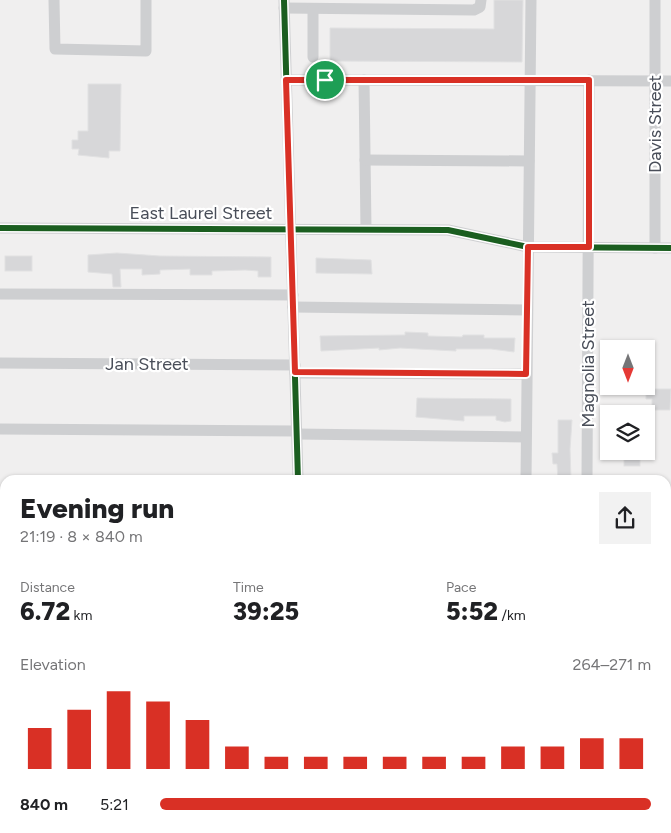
<!DOCTYPE html>
<html lang="en">
<head>
<meta charset="utf-8">
<style>
	body { margin:0; font-family:Figtree,sans-serif; background:#f2f2f2; color:#202124; height:100vh; display:flex; flex-direction:column; font-size:19px; white-space:nowrap }
	* { box-sizing:border-box; margin:0 }
	p { font-size:16px; color:#757577 }
	.icon { flex:none; width:28px; height:28px; fill:none; stroke:currentColor; stroke-width:2; stroke-linecap:round; stroke-linejoin:round }
	.map { position:relative; flex:1; overflow:hidden }
	.panel { position:absolute; left:0px; top:475px; width:671px; height:359px; display:flex; flex-direction:column; background:#fff; border-radius:15px 15px 0 0; box-shadow:0 1px 4px #0004 }
	.panel>* { flex:none }
	.needle { width:32px; rotate:180deg }
	.buttons { position:absolute; left:600px; top:340px; display:grid; gap:10px }
	.buttons a { display:grid; place-items:center; width:55px; height:55px; border-radius:0px; background:#fff; box-shadow:0 1px 4px #0004; font-size:25px }
	.pin { position:absolute; display:grid; place-items:center; width:42px; height:42px; color:#fff; margin:-21px; border:2px solid #fff; border-radius:50%; box-shadow:0 1px 5px #0007 }
	.round { display:grid; place-items:center; flex:none; width:52px; height:52px; border-radius:0px; background:#f2f2f2 }
	.headline { display:flex; align-items:center; justify-content:space-between; height:85px; padding:0 20px }
	h1 { font-size:28px; font-weight:800; line-height:38px }
	.stats { display:grid; grid-template-columns:repeat(3,1fr); gap:8px; height:85px; padding:5px 20px }
	.stats div { display:grid; align-content:center }
	.stats b { font-size:25px; font-weight:800 }
	.stats small { font-size:14px; font-weight:400 }
	.stats p { font-size:14px }
	.chart { height:140px; padding:10px 20px }
	.chart p { display:flex; justify-content:space-between }
	.chart svg { width:100%; height:90px; margin-top:5px; stroke:#d93025; stroke-width:6 }
	ul { padding:0 20px; list-style:none; font-size:16px }
	li { display:grid; grid-template-columns:80px 60px 1fr; align-items:center; height:38px }
	li i { height:12px; border-radius:6px; background:#d93025 }
	.map>svg:first-child { display:block }
	.building { fill:#d7d7d9; stroke:#e1e1e2 }
	.lines { fill:none; stroke-linecap:round; stroke-linejoin:round }
	.minor { stroke:#cecfd1; stroke-width:11 }
	.cycleway-casing { stroke:#fff; stroke-width:9 }
	.cycleway { stroke:#1b5e20; stroke-width:6 }
	.route-casing { stroke:#fff; stroke-width:10 }
	.route { stroke:#d93025; stroke-width:6 }
	.labels { text-anchor:middle; dominant-baseline:central; stroke-width:4.5; stroke-linejoin:round; paint-order:stroke }
	.street-label { font-size:18px; fill:#494e59; stroke:#fff }
</style>
</head>
<body>
<div class="map">
<svg width="671" height="833" viewBox="0 0 671 833">
	<rect width="100%" height="100%" fill="#f0efef"/>
	<g class="building">
		<path d="M494,0H523L522,62L330,61V28L494,29Z"/>
		<path d="M88,84H121L120,151H109V158L78,155L79,149H72V140H78V131H88Z"/>
		<path d="M117,253L160,256L271,257V277H258V271L245,270L212,271V275H190V269L160,270V274L142,275V269H120L121,287H113L112,274L88,272V255Z"/>
		<rect x="5" y="256" width="27" height="15"/>
		<path d="M316,258L371,260L372,274L316,273Z"/>
		<path d="M405,332L428,333V336L462,337L463,335H484V338H515L514,352L491,349H456V351L400,348L379,350V348L321,351L320,336L405,335Z"/>
		<path d="M646,389H671L670,410H652V399H646Z"/>
		<path d="M417,398L511,399V421L505,422L496,420V416H464V421L416,417Z"/>
		<path d="M558,420H572L570,449L571,480H558L557,464H553L552,453H558Z"/>
		<rect x="624" y="451" width="16" height="15"/>
	</g>
	<g class="lines">
		<g class="minor">
			<path d="M54,0L55,49L146,51V0"/>
			<path d="M284,0L298,480"/>
			<path d="M655,0V248"/>
			<path d="M284,8L474,10L480,7L481,0"/>
			<path d="M313,57V9"/>
			<path d="M287,80L671,81"/>
			<path d="M364,80L366,229"/>
			<path d="M365,160L529,161"/>
			<path d="M0,228L448,230L528,247L671,248"/>
			<path d="M0,294L293,295"/>
			<path d="M293,307L527,310"/>
			<path d="M0,363L295,365"/>
			<path d="M295,373L526,374"/>
			<path d="M0,429L297,431"/>
			<path d="M297,434L526,437"/>
			<path d="M526,480L531,0"/>
			<path d="M587,480L589,80"/>
			<path d="M0,496H5"/>
			<path d="M666,499H671"/>
			<path d="M299,829V833"/>
			<path d="M87,833V829"/>
			<path d="M211,833L212,829"/>
			<path d="M229,833V829"/>
			<path d="M523,833L525,829"/>
		</g>
		<defs>
			<g id="cycleway">
				<path d="M284,0L298,480"/>
				<path d="M0,228L448,230L528,247L671,248"/>
			</g>
		</defs>
		<use href="#cycleway" class="cycleway-casing"/>
		<use href="#cycleway" class="cycleway"/>
	</g>
	<g class="lines">
		<defs>
			<path id="route" d="M286,80H589V247H528L526,374L295,372Z"/>
		</defs>
		<use href="#route" class="route-casing"/>
		<use href="#route" class="route"/>
	</g>
	<g class="labels">
		<g class="street-label">
			<text transform="translate(655 124) rotate(-90)">Davis Street</text>
			<text x="201" y="213">East Laurel Street</text>
			<text x="147" y="364">Jan Street</text>
			<text transform="translate(588 364) rotate(-90)">Magnolia Street</text>
		</g>
	</g>
</svg>
<div class="buttons">
<a><svg class="needle" viewBox="-14 -14 28 28"><path d="M0-13l5 13h-10z" fill="#e53935"/><path d="M0 13l5-13h-10z" fill="#757577"/></svg></a>
<a><svg class="icon" aria-label="layers" viewBox="0 0 24 24"><path d="M12 4l9 5-9 5-9-5zM3 14l9 5 9-5"/></svg></a>
</div>
<div class="pin" style="left:325px;top:80px;background:#1e9e55"><svg class="icon" aria-label="arrive" viewBox="0 0 24 24"><path d="M6 21V4h12l-3 4 3 4H6"/></svg></div>
<section class="panel">
<div class="headline"><div><h1>Evening run</h1><p>21:19 · 8 × 840 m</p></div><a class="round"><svg class="icon" aria-label="share" viewBox="0 0 24 24"><path d="M12 15V3M7 8l5-5 5 5M5 13v7h14v-7"/></svg></a></div>
<div class="stats">
<div><p>Distance</p><b>6.72<small> km</small></b></div>
<div><p>Time</p><b>39:25</b></div>
<div><p>Pace</p><b>5:52<small> /km</small></b></div>
</div>
<div class="chart"><p><span>Elevation</span>264–271 m</p>
<svg viewBox="0 0 160 44" preserveAspectRatio="none"><path d="M5 44V24M15 44V15M25 44V6M35 44V11M45 44V20M55 44V33M65 44V38M75 44V38M85 44V38M95 44V38M105 44V38M115 44V38M125 44V33M135 44V33M145 44V29M155 44V29"/></svg>
</div>
<ul>
<li><b>840 m</b>5:21<i style="width:100%"></i></li>
</ul>
</section>
</div>
</body>
</html>
